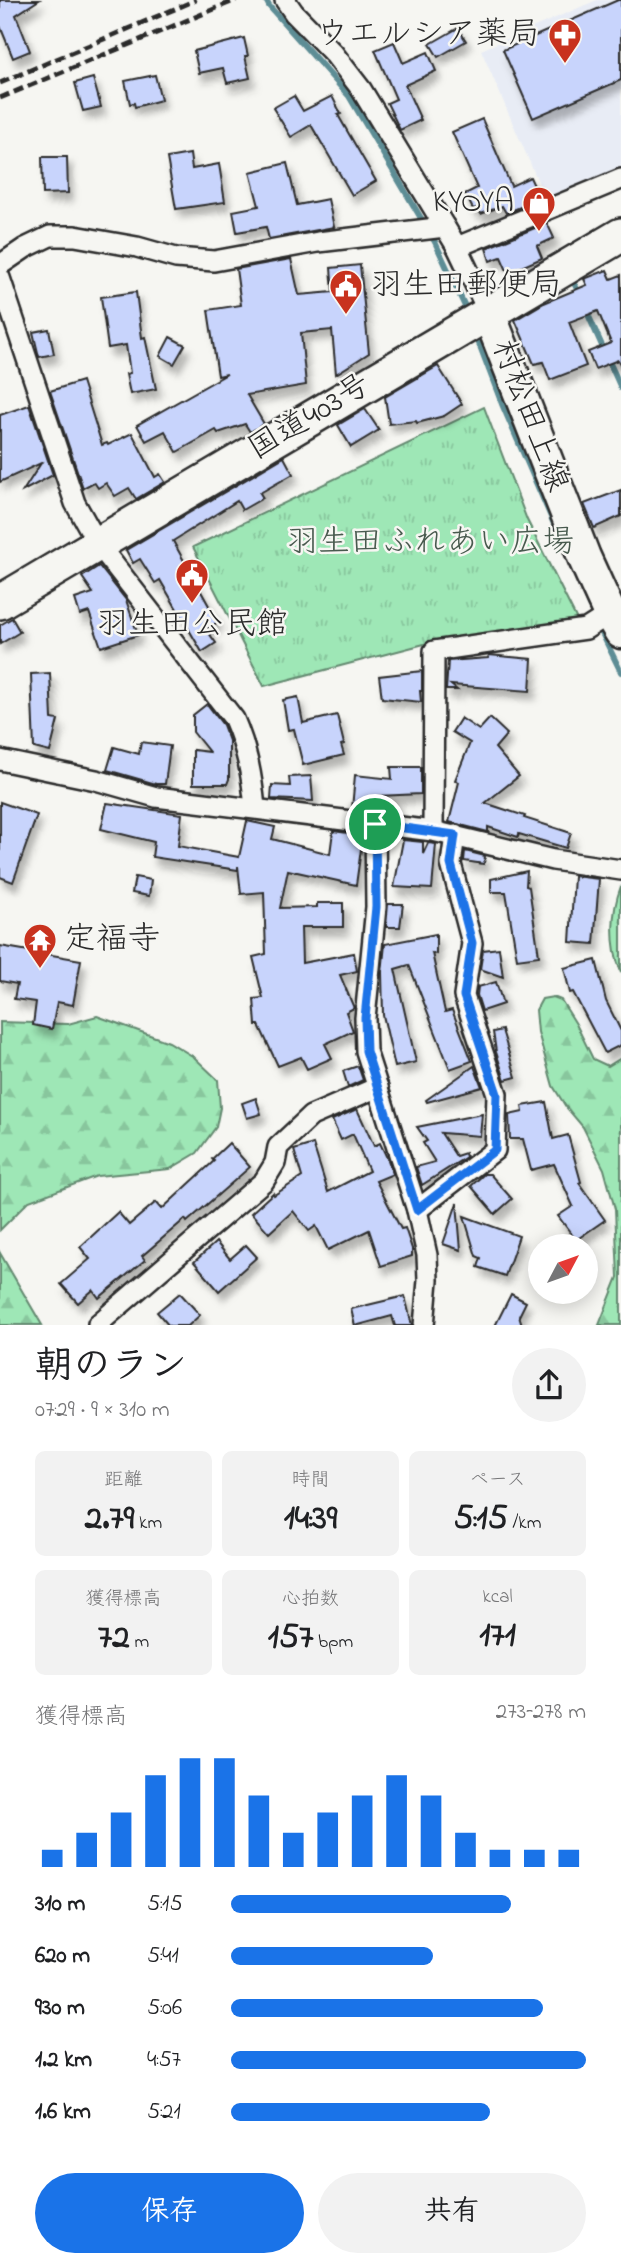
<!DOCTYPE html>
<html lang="ja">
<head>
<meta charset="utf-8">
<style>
	body { margin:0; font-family:"Indie Flower","Klee One",sans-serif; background:#f2f2f2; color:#202124; height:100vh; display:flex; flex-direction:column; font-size:26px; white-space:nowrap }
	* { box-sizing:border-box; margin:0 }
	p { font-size:23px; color:#757577 }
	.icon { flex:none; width:38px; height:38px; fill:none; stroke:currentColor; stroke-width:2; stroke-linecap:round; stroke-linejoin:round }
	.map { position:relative; height:1325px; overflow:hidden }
	.side { display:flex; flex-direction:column; background:#fff; flex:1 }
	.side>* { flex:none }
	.needle { width:46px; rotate:49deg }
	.tools { position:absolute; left:528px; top:1234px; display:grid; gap:14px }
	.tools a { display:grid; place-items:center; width:70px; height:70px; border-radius:50%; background:#fff; box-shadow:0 4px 18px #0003; font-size:35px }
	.pin { position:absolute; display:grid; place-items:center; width:60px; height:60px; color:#fff; margin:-30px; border:4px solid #fff; border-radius:50%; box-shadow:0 2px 7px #0007 }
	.round { display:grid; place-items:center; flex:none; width:74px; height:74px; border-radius:37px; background:#f2f2f2 }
	.summary { display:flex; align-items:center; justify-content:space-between; height:119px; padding:0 35px }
	h1 { font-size:38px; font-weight:700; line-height:52px }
	.stats { display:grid; grid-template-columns:repeat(3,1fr); gap:10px; height:119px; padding:7px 35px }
	.stats div { display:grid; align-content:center; border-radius:10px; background:#f2f2f2; text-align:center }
	.stats b { font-size:35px; font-weight:700 }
	.stats small { font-size:19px; font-weight:400 }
	.stats p { font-size:19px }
	.chart { height:196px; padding:14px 35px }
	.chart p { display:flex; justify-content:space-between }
	.chart svg { width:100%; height:126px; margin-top:7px; stroke:#1a73e8; stroke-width:6 }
	.button { display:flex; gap:14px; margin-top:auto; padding:14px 35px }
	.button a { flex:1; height:80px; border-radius:42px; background:#1a73e8; color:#fff; font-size:28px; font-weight:700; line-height:80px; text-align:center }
	.button a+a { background:#f2f2f2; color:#202124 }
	ul { padding:0 35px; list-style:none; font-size:23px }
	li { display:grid; grid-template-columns:112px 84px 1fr; align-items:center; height:52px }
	li i { height:18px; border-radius:9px; background:#1a73e8 }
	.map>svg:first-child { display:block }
	.built { fill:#e8ecf5 }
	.forest { fill:url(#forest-firs); stroke:#648970; stroke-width:2 }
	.park { fill:url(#park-tufts); stroke:#648970; stroke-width:2 }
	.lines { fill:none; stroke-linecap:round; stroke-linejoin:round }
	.stream { stroke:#5d8d95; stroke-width:6 }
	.building { fill:#c8d4fc; stroke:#2b2b2b; stroke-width:2; filter:url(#shadow) }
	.minor-casing { stroke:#2b2b2b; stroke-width:24 }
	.primary-casing { stroke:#2b2b2b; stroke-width:37 }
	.trunk-casing { stroke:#2b2b2b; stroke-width:38 }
	.minor { stroke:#f6f6f2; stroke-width:19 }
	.primary { stroke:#f6f6f2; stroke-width:32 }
	.trunk { stroke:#f6f6f2; stroke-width:33 }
	.rail { stroke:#2b2b2b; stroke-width:5; stroke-dasharray:10 5; stroke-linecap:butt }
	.route-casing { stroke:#fff; stroke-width:14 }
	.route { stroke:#1a73e8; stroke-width:9 }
	.labels { text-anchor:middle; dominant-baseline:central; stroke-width:5; stroke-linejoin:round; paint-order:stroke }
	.poi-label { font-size:32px; fill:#2b2b2b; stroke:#f6f6f2; text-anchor:end }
	.street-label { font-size:32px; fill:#2b2b2b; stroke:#f6f6f2 }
	.park-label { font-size:32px; fill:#485a4e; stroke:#f6f6f2 }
</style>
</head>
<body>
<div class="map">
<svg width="621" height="1326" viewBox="0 0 621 1326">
	<defs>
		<pattern id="forest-firs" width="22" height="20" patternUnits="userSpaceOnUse" patternTransform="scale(1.75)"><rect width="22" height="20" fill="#9ee7b6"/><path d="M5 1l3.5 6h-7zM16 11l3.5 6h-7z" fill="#88c69d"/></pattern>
		<pattern id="park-tufts" width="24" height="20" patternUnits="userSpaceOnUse" patternTransform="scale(1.75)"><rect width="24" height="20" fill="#9ee7b6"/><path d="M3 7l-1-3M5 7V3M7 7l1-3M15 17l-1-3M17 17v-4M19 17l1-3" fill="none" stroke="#88c69d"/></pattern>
		<filter id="shadow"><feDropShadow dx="4.5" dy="8" stdDeviation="3.5" flood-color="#0004"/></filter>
	</defs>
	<rect width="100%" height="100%" fill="#f6f6f2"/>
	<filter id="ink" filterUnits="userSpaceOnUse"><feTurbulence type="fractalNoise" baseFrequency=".0143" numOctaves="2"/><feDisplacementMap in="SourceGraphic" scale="14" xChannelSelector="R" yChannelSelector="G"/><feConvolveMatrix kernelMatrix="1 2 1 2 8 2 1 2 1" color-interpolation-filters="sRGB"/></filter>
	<g filter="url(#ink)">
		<path class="built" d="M597,0H621V179L550,209L481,50Z"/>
		<g class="forest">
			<path d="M621,886V972C610,945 611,913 621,886Z"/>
			<path d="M553,997L561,1000L576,1024L593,1059L608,1066L621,1058V1325H599L618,1277L615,1209L604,1169L583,1127L566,1107L553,1086L538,1032L536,1010L542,999Z"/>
			<path d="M97,1016L169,1042L194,1057L218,1080L220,1108L216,1127L197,1153L170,1169L97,1176L29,1201L0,1230V1022L68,1024Z"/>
			<path d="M0,1253L42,1325H0Z"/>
		</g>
		<path class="park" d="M484,407L527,520L579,624L428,643L264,686L193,547Z"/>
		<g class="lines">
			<g class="stream">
				<path d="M266,0L269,6L349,96L435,242L468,313"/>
				<path d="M574,283L581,297"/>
				<path d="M586,310L621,388"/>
				<path d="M475,333L502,404L590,607"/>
				<path d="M597,623L621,672"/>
			</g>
		</g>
		<g class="building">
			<path d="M0,0H39L16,15L30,51L13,58L0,26Z"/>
			<path d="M618,0H621V80L533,118L503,50Z"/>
			<path d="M458,28L466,41L438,57L430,44Z"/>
			<path d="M244,38L248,56H245L250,78L227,83L223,68L199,73L194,51Z"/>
			<path d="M394,42L403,63L428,52L436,71L405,85L421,120L400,130L387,103L396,99L375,50Z"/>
			<path d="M155,75L161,100L135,107L134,103L130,104L125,81Z"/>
			<path d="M93,78L101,107L83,111L75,83Z"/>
			<path d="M294,96L303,111L332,96L341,114L338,115L376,181L352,195L311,125L291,137L273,108Z"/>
			<path d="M482,119L511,186L530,177L540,199L506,213L502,206L481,214L478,208L473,209L465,194L477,188L452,132Z"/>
			<path d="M190,154L192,169L219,164L225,202L176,209L167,158Z"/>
			<path d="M42,157H67L68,193L43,194Z"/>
			<path d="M287,163L297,205L328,199L334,227L269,239L266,227L237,232L233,211L259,206L250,172Z"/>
			<path d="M547,223L554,238L537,246L542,258L508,273L501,257L490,261L486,248Z"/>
			<path d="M291,259L299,295L333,292L331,268L360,265L369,353L336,374L332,330L301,333L306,385L247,395L264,424L250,432L245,424L218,433L216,430L177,452L165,431L146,441L137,425L227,374L218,376L208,310L241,305L236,269Z"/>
			<path d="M607,270L611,279L621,275V366L618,360L595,369L588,352L611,343L598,311L569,322L586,366L550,380L543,362L534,364L515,320L544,303L587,285L584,279Z"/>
			<path d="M136,292L142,338L145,337L156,389L130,394L126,374L130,373L126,345L108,348L101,297Z"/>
			<path d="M49,329L54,354L39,357L33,332Z"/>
			<path d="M170,337L185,345L174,364L160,356Z"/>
			<path d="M438,366L462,404L444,416L417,423L416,421L389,424L385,397Z"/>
			<path d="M82,381L102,445L107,443L108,445L132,433L155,477L160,474L165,482L136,499L129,488L115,496L106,483L98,488L94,482L83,488L50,391Z"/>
			<path d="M29,405L53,475L23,491L41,463L0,482V415Z"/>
			<path d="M365,409L379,430L351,447L338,425Z"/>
			<path d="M284,457L293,474L260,493L263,498L242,510L237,501L173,541L218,622L206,629L216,643L202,652L160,580L155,583L140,559L133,563L126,550Z"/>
			<path d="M621,490V516L594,528L584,504Z"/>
			<path d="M99,566L126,600L138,635L101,647L89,612L80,615L75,599L93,593L82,577Z"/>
			<path d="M12,618L20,632L0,644V625Z"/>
			<path d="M489,655L532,659L530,691L451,685L457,690H446L448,661L488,658Z"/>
			<path d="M422,671V691H420L421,702L382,698L379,676Z"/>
			<path d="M50,673L52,719L58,720L50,752L34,748L31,674Z"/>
			<path d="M298,697L303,723L337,715L344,744L341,745L344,755L303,765L294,729L288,730L283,700Z"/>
			<path d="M207,704L223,725L229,741V779L227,784H193V750L209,752L193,732V715Z"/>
			<path d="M461,718L479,730L490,718L507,734L495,748L519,776L485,803L525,816L524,818L571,833L566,848L519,834L518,837L488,827V832L449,822L459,782L455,780L470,743L452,732Z"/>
			<path d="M141,742L170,746L165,784H156L107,770L114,747L139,754Z"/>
			<path d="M391,767H421V794L378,796L377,807L367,806V811L352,809L355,775L392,779Z"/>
			<path d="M311,776L313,801L271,799L272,785L290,786L289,777Z"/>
			<path d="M0,802L37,815L13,882L0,877Z"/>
			<path d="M107,803L182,814L178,846L239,857L247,821L275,827L272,839L330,854L333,831L363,835L356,885L288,870L280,908L317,907V903H343V927H301L302,963L354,953L357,971L340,975L354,1008L346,1012L353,1031L325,1044L332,1058L307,1069L301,1057L278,1066L259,1025H256L254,999L263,998L253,957L266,954L264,892L241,894L238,866V870L152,857L154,842L101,829Z"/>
			<path d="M403,840L423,842V854L428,843L436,844L432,889L394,887Z"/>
			<path d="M465,851L485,856L484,864L464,861Z"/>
			<path d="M527,871L526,886L529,887L539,956L517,959L506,892H491V879Z"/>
			<path d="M574,876L599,879L594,944L570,942Z"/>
			<path d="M135,877L151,880L149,896L132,893Z"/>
			<path d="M388,904H403L400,927H386Z"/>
			<path d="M436,934V954L432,953L445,1012L452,1010L472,1061L450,1069L409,965L395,969L416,1062L395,1067L383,1015L382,973L385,944Z"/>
			<path d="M0,946L81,960L73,1005L57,1002L52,1029L33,1025L36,1002L14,999L17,984L0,981Z"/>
			<path d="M499,948L503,977L480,969L483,950Z"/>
			<path d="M596,960L606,1001L621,1031V1045L605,1053L573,992L570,993L564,968Z"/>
			<path d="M496,982L503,1004L482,1011L477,995L478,987Z"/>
			<path d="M502,1030L516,1077L505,1080L496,1052L493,1032Z"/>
			<path d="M358,1066L363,1080L348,1087L343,1071Z"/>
			<path d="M474,1066L482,1087L427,1102L426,1100Z"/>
			<path d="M256,1098L261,1114L247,1118L242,1103Z"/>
			<path d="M546,1102L553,1139L568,1135L581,1182L579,1183L605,1220L576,1240L558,1216L573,1206L554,1164L531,1170L523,1139H510L509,1115L523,1112L522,1106Z"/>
			<path d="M357,1109L374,1146L380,1143L388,1160L393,1174L376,1181L401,1229L405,1228L412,1249V1256L381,1266L369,1230L328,1250L316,1226L309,1231L293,1211L269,1233L251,1213L273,1193L274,1195L302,1177L294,1150L313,1144L328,1192L369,1171L353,1134L341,1140L332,1120Z"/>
			<path d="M482,1114L480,1136L441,1133L456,1156L465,1153L466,1157L422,1185L416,1167L435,1162L423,1143L427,1141L417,1127Z"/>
			<path d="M229,1143L250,1167L187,1222L185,1219L142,1256L145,1260L99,1298L93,1290L78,1303L61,1284L90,1259L80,1247L118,1212L129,1225L156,1202L162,1209L214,1161L212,1159Z"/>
			<path d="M484,1174H490L512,1199L495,1214L471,1186Z"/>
			<path d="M457,1203L461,1250L443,1244Z"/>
			<path d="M464,1216L519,1236L505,1276L478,1267L481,1258L476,1256Z"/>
			<path d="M216,1242L230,1259L246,1245L257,1257L219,1291L194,1262Z"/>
			<path d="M180,1293L200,1315L188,1326H169L157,1312Z"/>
			<path d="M511,1294L526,1302L519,1316L522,1326H495Z"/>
			<path d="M405,1296L412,1326H395L392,1316L355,1326L351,1309Z"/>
		</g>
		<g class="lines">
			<defs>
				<g id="minor">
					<path d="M285,0L294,13L334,54L361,89L457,247L489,314"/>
					<path d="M457,247L621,179"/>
					<path d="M0,265L25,248L50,236H75L137,247L176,258L214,261L318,242L445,227"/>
					<path d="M0,278L75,503L98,544L234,719C247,749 252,776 255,808"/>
					<path d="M0,760L96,780L156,797L433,831L553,860L621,870"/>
					<path d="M375,824L376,907L365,1018L366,1051L417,1210L427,1255L428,1280L424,1326"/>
					<path d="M433,831L434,651L586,629L617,609"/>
					<path d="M417,1210L495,1150L497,1094L464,996L472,943L451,864L455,835"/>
					<path d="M98,1324L264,1181L275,1163L278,1147L311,1116L378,1087"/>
				</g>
				<path id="primary" d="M489,314L584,557L609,612L621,632"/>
				<path id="trunk" d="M0,602L621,235"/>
			</defs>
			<use href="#minor" class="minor-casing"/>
			<use href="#primary" class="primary-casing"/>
			<use href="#trunk" class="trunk-casing"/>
			<use href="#minor" class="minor"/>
			<use href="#primary" class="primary"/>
			<use href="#trunk" class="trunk"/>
			<g class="rail">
				<path d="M0,83L196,0"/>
				<path d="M0,98L236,0"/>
			</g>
		</g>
	</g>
	<g class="lines" filter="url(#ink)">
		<defs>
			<path id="route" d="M375,824L455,835L451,864L472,943L464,996L497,1094L495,1150L417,1210L366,1051L365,1018L376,907Z"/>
		</defs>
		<use href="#route" class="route-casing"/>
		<use href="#route" class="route"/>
	</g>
	<defs>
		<symbol id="pharmacy-pin" viewBox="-11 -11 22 30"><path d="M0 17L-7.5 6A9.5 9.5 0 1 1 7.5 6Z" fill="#c8321e" stroke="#f6f6f2"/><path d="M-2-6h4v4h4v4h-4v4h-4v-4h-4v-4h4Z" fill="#fff"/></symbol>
		<symbol id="shop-pin" viewBox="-11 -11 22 30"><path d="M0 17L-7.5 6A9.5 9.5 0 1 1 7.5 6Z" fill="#c8321e" stroke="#f6f6f2"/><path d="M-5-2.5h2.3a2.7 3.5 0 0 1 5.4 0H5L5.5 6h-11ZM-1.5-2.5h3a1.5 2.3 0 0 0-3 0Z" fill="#fff"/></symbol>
		<symbol id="civic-pin" viewBox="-11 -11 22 30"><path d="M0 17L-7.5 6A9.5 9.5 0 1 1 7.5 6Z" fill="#c8321e" stroke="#f6f6f2"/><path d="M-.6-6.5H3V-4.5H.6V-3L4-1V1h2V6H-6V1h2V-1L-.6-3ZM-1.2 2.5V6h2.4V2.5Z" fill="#fff"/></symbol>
		<symbol id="temple-pin" viewBox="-11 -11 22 30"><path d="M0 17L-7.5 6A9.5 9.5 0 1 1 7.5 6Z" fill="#c8321e" stroke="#f6f6f2"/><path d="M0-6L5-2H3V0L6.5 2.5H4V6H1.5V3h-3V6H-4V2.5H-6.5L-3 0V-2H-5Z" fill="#fff"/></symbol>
	</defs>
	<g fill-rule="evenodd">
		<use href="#pharmacy-pin" x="546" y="16" width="38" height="52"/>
		<use href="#shop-pin" x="520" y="184" width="38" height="52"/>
		<use href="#civic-pin" x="327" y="267" width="38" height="52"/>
		<use href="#civic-pin" x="173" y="556" width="38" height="52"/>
		<use href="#temple-pin" x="21" y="921" width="38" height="52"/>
	</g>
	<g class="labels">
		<g class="poi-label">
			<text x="540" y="35">ウエルシア薬局</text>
			<text x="514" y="203">KYOYA</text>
			<text x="370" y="286" text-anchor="start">羽生田郵便局</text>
			<text x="192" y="625" text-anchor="middle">羽生田公民館</text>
			<text x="64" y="940" text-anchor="start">定福寺</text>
		</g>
		<g class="street-label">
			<text transform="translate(529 416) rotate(69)">村松田上線</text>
			<text transform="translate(310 418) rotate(-31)">国道403号</text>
		</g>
		<g class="park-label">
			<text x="430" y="543">羽生田ふれあい広場</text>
		</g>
	</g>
</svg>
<div class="tools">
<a><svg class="needle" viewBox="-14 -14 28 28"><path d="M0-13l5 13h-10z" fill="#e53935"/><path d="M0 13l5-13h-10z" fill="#757577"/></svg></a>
</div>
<div class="pin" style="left:375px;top:824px;background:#1e9e55"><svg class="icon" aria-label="arrive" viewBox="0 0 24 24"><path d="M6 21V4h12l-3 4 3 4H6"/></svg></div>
</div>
<section class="side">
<div class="summary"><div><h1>朝のラン</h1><p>07:29 · 9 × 310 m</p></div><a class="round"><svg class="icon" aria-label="share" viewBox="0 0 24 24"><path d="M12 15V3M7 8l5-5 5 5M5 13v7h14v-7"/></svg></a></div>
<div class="stats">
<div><p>距離</p><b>2.79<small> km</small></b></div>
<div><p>時間</p><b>14:39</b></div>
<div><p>ペース</p><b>5:15<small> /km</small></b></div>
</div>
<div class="stats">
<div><p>獲得標高</p><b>72<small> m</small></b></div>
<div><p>心拍数</p><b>157<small> bpm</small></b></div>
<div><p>kcal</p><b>171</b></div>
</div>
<div class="chart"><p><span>獲得標高</span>273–278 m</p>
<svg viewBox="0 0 160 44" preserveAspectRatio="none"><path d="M5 44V38M15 44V32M25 44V25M35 44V12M45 44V6M55 44V6M65 44V19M75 44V32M85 44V25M95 44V19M105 44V12M115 44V19M125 44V32M135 44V38M145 44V38M155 44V38"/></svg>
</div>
<ul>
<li><b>310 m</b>5:15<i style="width:79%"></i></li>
<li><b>620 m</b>5:41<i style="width:57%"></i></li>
<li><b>930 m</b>5:06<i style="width:88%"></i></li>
<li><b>1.2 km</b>4:57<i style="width:100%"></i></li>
<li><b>1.6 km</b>5:21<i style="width:73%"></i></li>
</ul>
<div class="button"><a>保存</a><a>共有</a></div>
</section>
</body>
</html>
